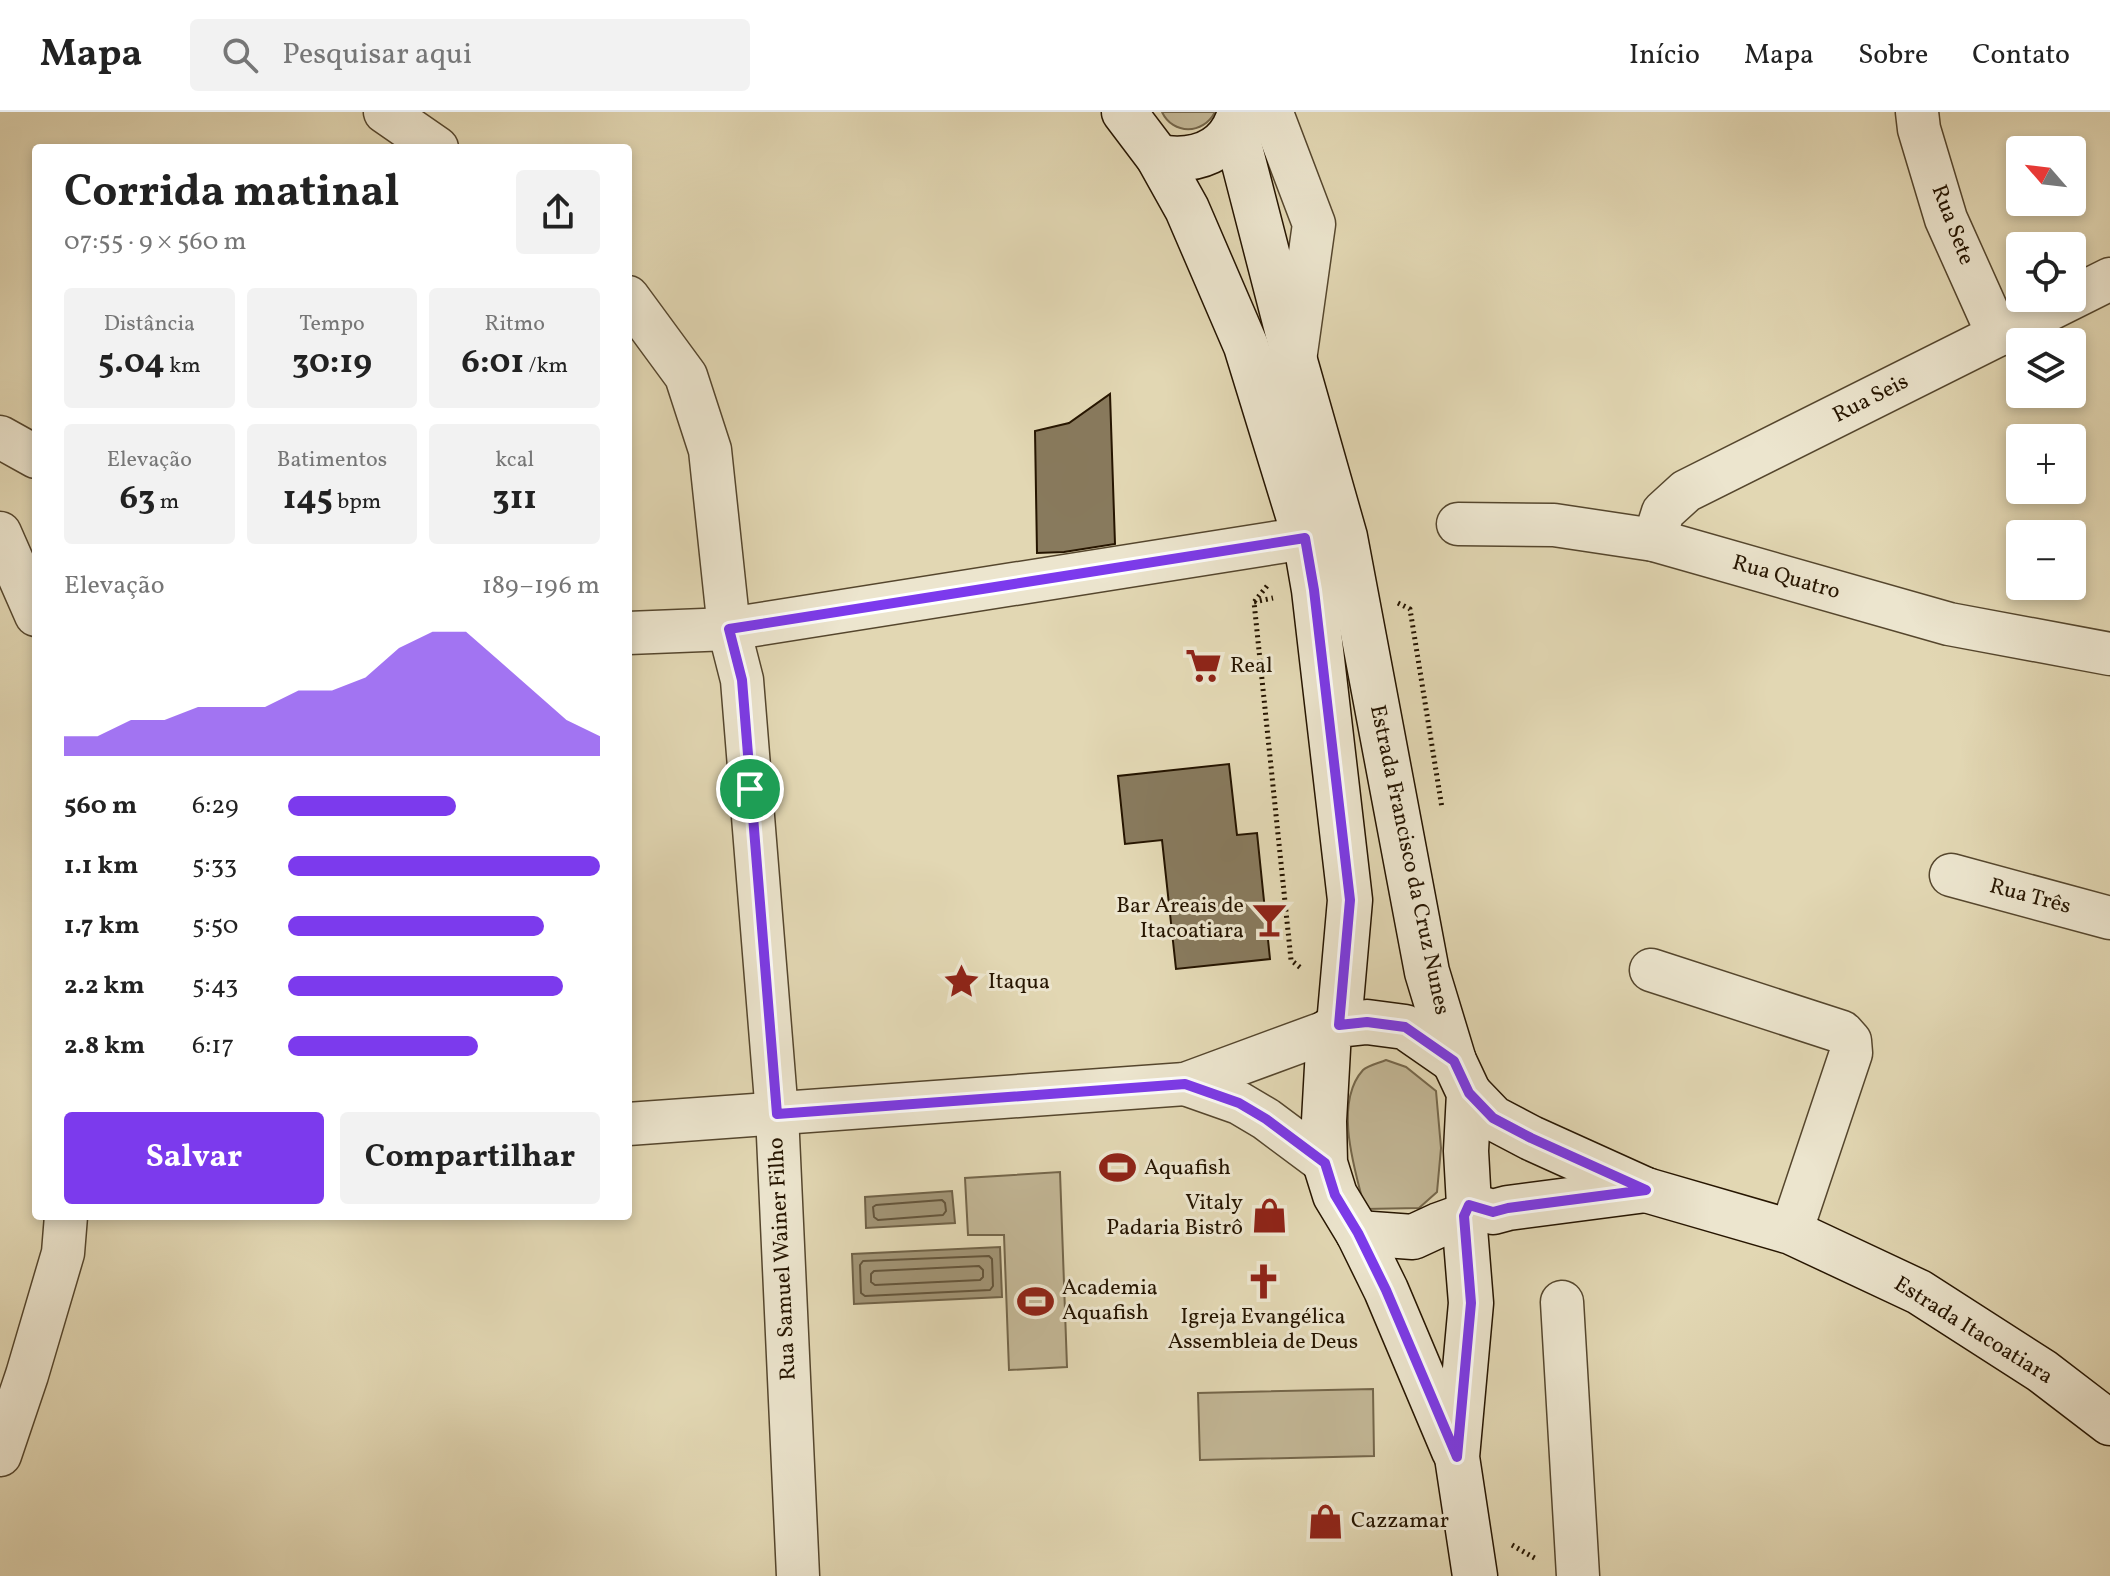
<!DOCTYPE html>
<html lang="pt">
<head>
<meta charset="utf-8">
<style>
	body { margin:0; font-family:Vollkorn,serif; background:#f2f2f2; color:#222; height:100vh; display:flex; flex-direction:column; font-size:30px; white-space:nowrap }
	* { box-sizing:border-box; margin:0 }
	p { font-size:26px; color:#767676 }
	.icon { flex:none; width:44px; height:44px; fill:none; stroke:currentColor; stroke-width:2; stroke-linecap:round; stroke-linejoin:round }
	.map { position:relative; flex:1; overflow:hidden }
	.drawer { position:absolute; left:32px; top:32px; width:600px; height:1076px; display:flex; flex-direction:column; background:#fff; border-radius:8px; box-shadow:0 4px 12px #0003 }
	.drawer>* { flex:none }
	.needle { width:52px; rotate:298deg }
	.buttons { position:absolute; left:2006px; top:24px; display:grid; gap:16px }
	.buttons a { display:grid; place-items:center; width:80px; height:80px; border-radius:8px; background:#fff; box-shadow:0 4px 12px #0003; font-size:40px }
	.pin { position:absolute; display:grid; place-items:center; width:68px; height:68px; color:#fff; margin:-34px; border:4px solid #fff; border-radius:50%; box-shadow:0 2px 8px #0007 }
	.round { display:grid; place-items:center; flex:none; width:84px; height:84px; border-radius:8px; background:#f2f2f2 }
	.headline { display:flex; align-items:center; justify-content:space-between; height:136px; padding:0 32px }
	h1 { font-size:44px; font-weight:700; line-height:60px }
	.stats { display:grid; grid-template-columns:repeat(3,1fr); gap:12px; height:136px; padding:8px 32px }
	.stats div { display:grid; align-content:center; border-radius:8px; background:#f2f2f2; text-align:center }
	.stats b { font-size:34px; font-weight:700 }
	.stats small { font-size:22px; font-weight:400 }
	.stats p { font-size:22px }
	.chart { height:224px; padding:16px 32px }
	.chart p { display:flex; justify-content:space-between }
	.chart svg { width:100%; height:144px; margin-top:8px; fill:#7c3aed; opacity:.7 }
	.primary-button { display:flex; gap:16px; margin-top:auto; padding:16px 32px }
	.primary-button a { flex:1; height:92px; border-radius:8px; background:#7c3aed; color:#fff; font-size:32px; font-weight:700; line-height:92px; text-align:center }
	.primary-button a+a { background:#f2f2f2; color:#222 }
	ul { padding:0 32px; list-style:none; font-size:26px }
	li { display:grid; grid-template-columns:128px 96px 1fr; align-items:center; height:60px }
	li i { height:20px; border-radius:10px; background:#7c3aed }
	header { display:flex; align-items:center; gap:48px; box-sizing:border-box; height:112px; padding:0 40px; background:#fff; border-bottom:2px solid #e0e0e0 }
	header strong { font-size:38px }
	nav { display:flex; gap:44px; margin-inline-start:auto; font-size:28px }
	.search { width:560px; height:72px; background:#f2f2f2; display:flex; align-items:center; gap:20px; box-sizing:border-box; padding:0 28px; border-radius:8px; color:#767676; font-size:30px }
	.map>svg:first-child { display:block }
	.green { fill:#c2b695; stroke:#74664a; stroke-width:2 }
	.water { fill:#a29576; stroke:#706247; stroke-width:2 }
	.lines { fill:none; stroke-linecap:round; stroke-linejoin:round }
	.shore { stroke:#64553b; stroke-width:2 }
	.building { fill:#887a5d; stroke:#261500; stroke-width:2 }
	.street-casing { stroke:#55462d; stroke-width:45 }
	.secondary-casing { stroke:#261500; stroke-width:47 }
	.path { stroke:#261500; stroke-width:5; stroke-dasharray:2 4; stroke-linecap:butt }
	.street { stroke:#ece5ce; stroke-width:42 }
	.secondary { stroke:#ece5ce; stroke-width:44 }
	.route-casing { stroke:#fff; stroke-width:16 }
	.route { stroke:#7c3aed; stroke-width:10 }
	.labels { text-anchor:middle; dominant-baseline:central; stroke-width:6; stroke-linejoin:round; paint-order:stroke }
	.street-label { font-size:22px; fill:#261500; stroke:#ece5ce }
	.poi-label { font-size:22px; fill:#261500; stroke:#ece5ce; text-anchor:start }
</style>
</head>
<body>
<header>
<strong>Mapa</strong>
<div class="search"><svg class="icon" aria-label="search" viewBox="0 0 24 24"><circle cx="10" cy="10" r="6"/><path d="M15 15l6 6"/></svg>Pesquisar aqui</div>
<nav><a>Início</a><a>Mapa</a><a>Sobre</a><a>Contato</a></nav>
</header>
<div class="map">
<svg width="2110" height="1464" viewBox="0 0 2110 1464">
	<rect width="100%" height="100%" fill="#e2d7b3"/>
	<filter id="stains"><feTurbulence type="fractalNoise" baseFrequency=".0025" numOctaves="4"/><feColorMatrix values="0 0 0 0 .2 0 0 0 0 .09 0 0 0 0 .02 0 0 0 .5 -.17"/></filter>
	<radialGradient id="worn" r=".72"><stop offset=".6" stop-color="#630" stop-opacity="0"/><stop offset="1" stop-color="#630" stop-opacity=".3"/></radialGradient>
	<g class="green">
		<path d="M1162,0H1215C1203,23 1173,23 1162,0Z"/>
		<path d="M1386,948L1406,955L1436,979L1441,1036L1437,1080L1419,1096L1365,1097C1355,1059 1333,991 1363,958C1368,953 1379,951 1386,948Z"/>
		<path d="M1060,1060L1067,1255L1009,1258L1004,1123H968L965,1066Z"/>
		<path d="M1373,1277L1374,1344L1200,1348L1198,1281Z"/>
	</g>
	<g class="water">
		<path d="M952,1079L955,1111L866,1116L865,1085Z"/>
		<path d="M1000,1135L1002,1185L854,1192L852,1142Z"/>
	</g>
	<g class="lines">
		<g class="shore">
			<path d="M942,1088L945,1091L946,1099L943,1103L878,1108L874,1105L873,1095L876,1093Z"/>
			<path d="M989,1144L992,1147L993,1174L990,1178L865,1184L861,1181L860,1153L863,1149Z"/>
			<path d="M979,1154L983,1158V1165L980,1168L875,1173L871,1170V1162L874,1159Z"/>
		</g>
	</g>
	<g class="building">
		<path d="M1110,282L1115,432L1064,440L1037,441L1035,319L1069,311Z"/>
		<path d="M1229,652L1237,723L1257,721L1270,847L1176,857L1162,728L1125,732L1118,664Z"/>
	</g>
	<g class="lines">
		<defs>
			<g id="street">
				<path d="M385,0L437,36"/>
				<path d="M1267,0L1273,4L1314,112L1295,248"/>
				<path d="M1917,0L1919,17L1946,107L1998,223"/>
				<path d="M628,185L686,264L710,338L729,517L742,568L777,1002L798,1464"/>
				<path d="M0,325L36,345"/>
				<path d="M1458,412L1554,413L1654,428L1949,512L2110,542"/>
				<path d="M0,421L36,503"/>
				<path d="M1654,428L1663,400L1686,379L2110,167"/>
				<path d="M628,521L729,517L1305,426"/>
				<path d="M1951,763L2110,806"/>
				<path d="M1651,858L1842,920L1850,929L1851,941L1791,1120"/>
				<path d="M1185,972L1239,991L1266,1007L1325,1051"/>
				<path d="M628,1012L1185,972L1329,919"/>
				<path d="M1562,1190L1578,1464"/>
				<path d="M0,1343L27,1263L63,1141L66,1104"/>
			</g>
			<g id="secondary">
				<path d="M1124,0L1158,45L1187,97L1246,234L1305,426L1314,478L1350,788L1339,913"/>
				<path d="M1238,10L1239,32L1295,249L1345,425L1427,860L1454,949L1469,981L1466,1039L1469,1093L1464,1104L1471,1191L1457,1345L1475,1464"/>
				<path d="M1158,45C1195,51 1230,40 1240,0"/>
				<path d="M1454,949L1405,915L1367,910L1339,913L1329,919L1324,1009L1325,1051L1335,1083L1358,1121L1386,1178L1454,1339"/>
				<path d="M1469,981L1493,1006L1531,1026L1646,1078L1791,1120L1919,1180L2042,1259L2110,1311"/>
				<path d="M1469,1093L1493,1100L1508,1096L1646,1078"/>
				<path d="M1358,1121L1413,1125L1439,1113L1464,1104"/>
			</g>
		</defs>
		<use href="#street" class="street-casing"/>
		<use href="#secondary" class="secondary-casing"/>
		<g class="path">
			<path d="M1267,474L1254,490L1291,848L1302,857"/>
			<path d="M1254,490L1273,486"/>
			<path d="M1398,491L1410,497L1442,696"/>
			<path d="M1512,1433L1538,1448"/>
		</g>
		<use href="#street" class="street"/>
		<use href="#secondary" class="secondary"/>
	</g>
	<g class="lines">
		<defs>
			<path id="route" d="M1305,426L1314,478L1350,788L1339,913L1367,910L1405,915L1454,949L1469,981L1493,1006L1531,1026L1646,1078L1508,1096L1493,1100L1469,1093L1464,1104L1471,1191L1457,1345L1386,1178L1358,1121L1335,1083L1325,1051L1266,1007L1239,991L1185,972L777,1002L742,568L729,517Z"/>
		</defs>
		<use href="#route" class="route-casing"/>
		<use href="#route" class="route"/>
	</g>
	<defs>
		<symbol id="supermarket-bare" viewBox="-9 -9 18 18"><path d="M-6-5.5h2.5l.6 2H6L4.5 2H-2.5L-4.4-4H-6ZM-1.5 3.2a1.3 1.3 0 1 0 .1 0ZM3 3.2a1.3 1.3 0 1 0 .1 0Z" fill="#8f2418" stroke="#ece5ce" stroke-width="2.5" paint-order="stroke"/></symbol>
		<symbol id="bar-bare" viewBox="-9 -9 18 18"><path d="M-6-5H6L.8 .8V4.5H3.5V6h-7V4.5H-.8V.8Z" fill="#8f2418" stroke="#ece5ce" stroke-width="2.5" paint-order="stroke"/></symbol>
		<symbol id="sight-bare" viewBox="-9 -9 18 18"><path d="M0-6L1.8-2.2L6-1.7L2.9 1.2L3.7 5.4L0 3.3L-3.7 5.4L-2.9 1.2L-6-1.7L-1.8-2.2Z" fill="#8f2418" stroke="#ece5ce" stroke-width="2.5" paint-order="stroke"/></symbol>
		<symbol id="stadium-bare" viewBox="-9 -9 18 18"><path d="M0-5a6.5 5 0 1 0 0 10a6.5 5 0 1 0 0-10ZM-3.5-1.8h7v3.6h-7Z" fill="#8f2418" stroke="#ece5ce" stroke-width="2.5" paint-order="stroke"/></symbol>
		<symbol id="shop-bare" viewBox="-9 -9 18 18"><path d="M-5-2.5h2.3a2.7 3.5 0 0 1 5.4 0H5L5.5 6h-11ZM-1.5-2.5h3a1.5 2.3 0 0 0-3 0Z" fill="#8f2418" stroke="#ece5ce" stroke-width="2.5" paint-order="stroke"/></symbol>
		<symbol id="church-bare" viewBox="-9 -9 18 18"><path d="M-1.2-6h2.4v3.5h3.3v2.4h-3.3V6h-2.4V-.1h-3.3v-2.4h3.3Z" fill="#8f2418" stroke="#ece5ce" stroke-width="2.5" paint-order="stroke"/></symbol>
	</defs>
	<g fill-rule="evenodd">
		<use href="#supermarket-bare" x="1178" y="528" width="51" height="51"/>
		<use href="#bar-bare" x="1244" y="782" width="51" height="51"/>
		<use href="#sight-bare" x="936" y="844" width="51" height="51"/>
		<use href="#stadium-bare" x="1092" y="1030" width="51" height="51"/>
		<use href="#shop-bare" x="1244" y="1078" width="51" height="51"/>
		<use href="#church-bare" x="1238" y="1144" width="51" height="51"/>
		<use href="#stadium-bare" x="1010" y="1164" width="51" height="51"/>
		<use href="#shop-bare" x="1300" y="1384" width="51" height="51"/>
	</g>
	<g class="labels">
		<g class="street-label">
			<text transform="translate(1952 113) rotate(69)">Rua Sete</text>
			<text transform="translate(1871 287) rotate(-27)">Rua Seis</text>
			<text transform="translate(1786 466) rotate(16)">Rua Quatro</text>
			<text transform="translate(1409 748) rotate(78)">Estrada Francisco da Cruz Nunes</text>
			<text transform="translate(2030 785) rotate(15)">Rua Três</text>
			<text transform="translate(783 1147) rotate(-93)">Rua Samuel Wainer Filho</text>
			<text transform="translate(1973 1219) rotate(32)">Estrada Itacoatiara</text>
		</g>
		<g class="poi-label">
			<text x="1230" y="554">Real</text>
			<text x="1244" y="794" text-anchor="end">Bar Areais de<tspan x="1244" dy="25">Itacoatiara</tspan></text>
			<text x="988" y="870">Itaqua</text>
			<text x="1144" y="1056">Aquafish</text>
			<text x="1243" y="1091" text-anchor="end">Vitaly<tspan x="1243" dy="25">Padaria Bistrô</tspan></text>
			<text x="1062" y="1176">Academia<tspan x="1062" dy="25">Aquafish</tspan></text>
			<text x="1263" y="1205" text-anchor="middle">Igreja Evangélica<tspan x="1263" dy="25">Assembleia de Deus</tspan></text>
			<text x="1351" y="1409">Cazzamar</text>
		</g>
	</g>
	<rect width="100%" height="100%" filter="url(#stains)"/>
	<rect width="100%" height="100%" fill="url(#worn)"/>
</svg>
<div class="buttons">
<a><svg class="needle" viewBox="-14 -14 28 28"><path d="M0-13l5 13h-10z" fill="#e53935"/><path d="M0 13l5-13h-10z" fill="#767676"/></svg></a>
<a><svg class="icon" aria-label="locate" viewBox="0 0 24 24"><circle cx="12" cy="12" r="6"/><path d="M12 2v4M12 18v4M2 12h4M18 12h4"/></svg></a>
<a><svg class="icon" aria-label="layers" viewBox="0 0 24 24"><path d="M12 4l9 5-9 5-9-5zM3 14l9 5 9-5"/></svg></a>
<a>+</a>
<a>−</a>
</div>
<div class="pin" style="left:750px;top:677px;background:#1e9e55"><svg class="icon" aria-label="arrive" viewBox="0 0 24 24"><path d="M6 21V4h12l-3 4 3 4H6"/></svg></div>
<section class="drawer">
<div class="headline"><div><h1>Corrida matinal</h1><p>07:55 · 9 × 560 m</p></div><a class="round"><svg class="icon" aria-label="share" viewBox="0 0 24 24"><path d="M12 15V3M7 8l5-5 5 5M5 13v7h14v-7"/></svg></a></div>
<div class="stats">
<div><p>Distância</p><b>5.04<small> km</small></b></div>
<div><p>Tempo</p><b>30:19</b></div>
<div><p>Ritmo</p><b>6:01<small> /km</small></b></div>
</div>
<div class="stats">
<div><p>Elevação</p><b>63<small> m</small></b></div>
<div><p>Batimentos</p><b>145<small> bpm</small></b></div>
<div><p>kcal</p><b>311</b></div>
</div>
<div class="chart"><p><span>Elevação</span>189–196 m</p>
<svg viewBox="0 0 160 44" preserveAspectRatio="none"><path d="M0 44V38L10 38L20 33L30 33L40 29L50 29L60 29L70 24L80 24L90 20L100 11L110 6L120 6L130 15L140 24L150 33L160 38V44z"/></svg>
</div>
<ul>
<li><b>560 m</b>6:29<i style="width:54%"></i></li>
<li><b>1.1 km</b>5:33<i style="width:100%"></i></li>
<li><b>1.7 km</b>5:50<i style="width:82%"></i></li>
<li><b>2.2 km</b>5:43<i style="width:88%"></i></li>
<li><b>2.8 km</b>6:17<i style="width:61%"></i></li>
</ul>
<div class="primary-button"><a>Salvar</a><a>Compartilhar</a></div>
</section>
</div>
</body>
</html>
